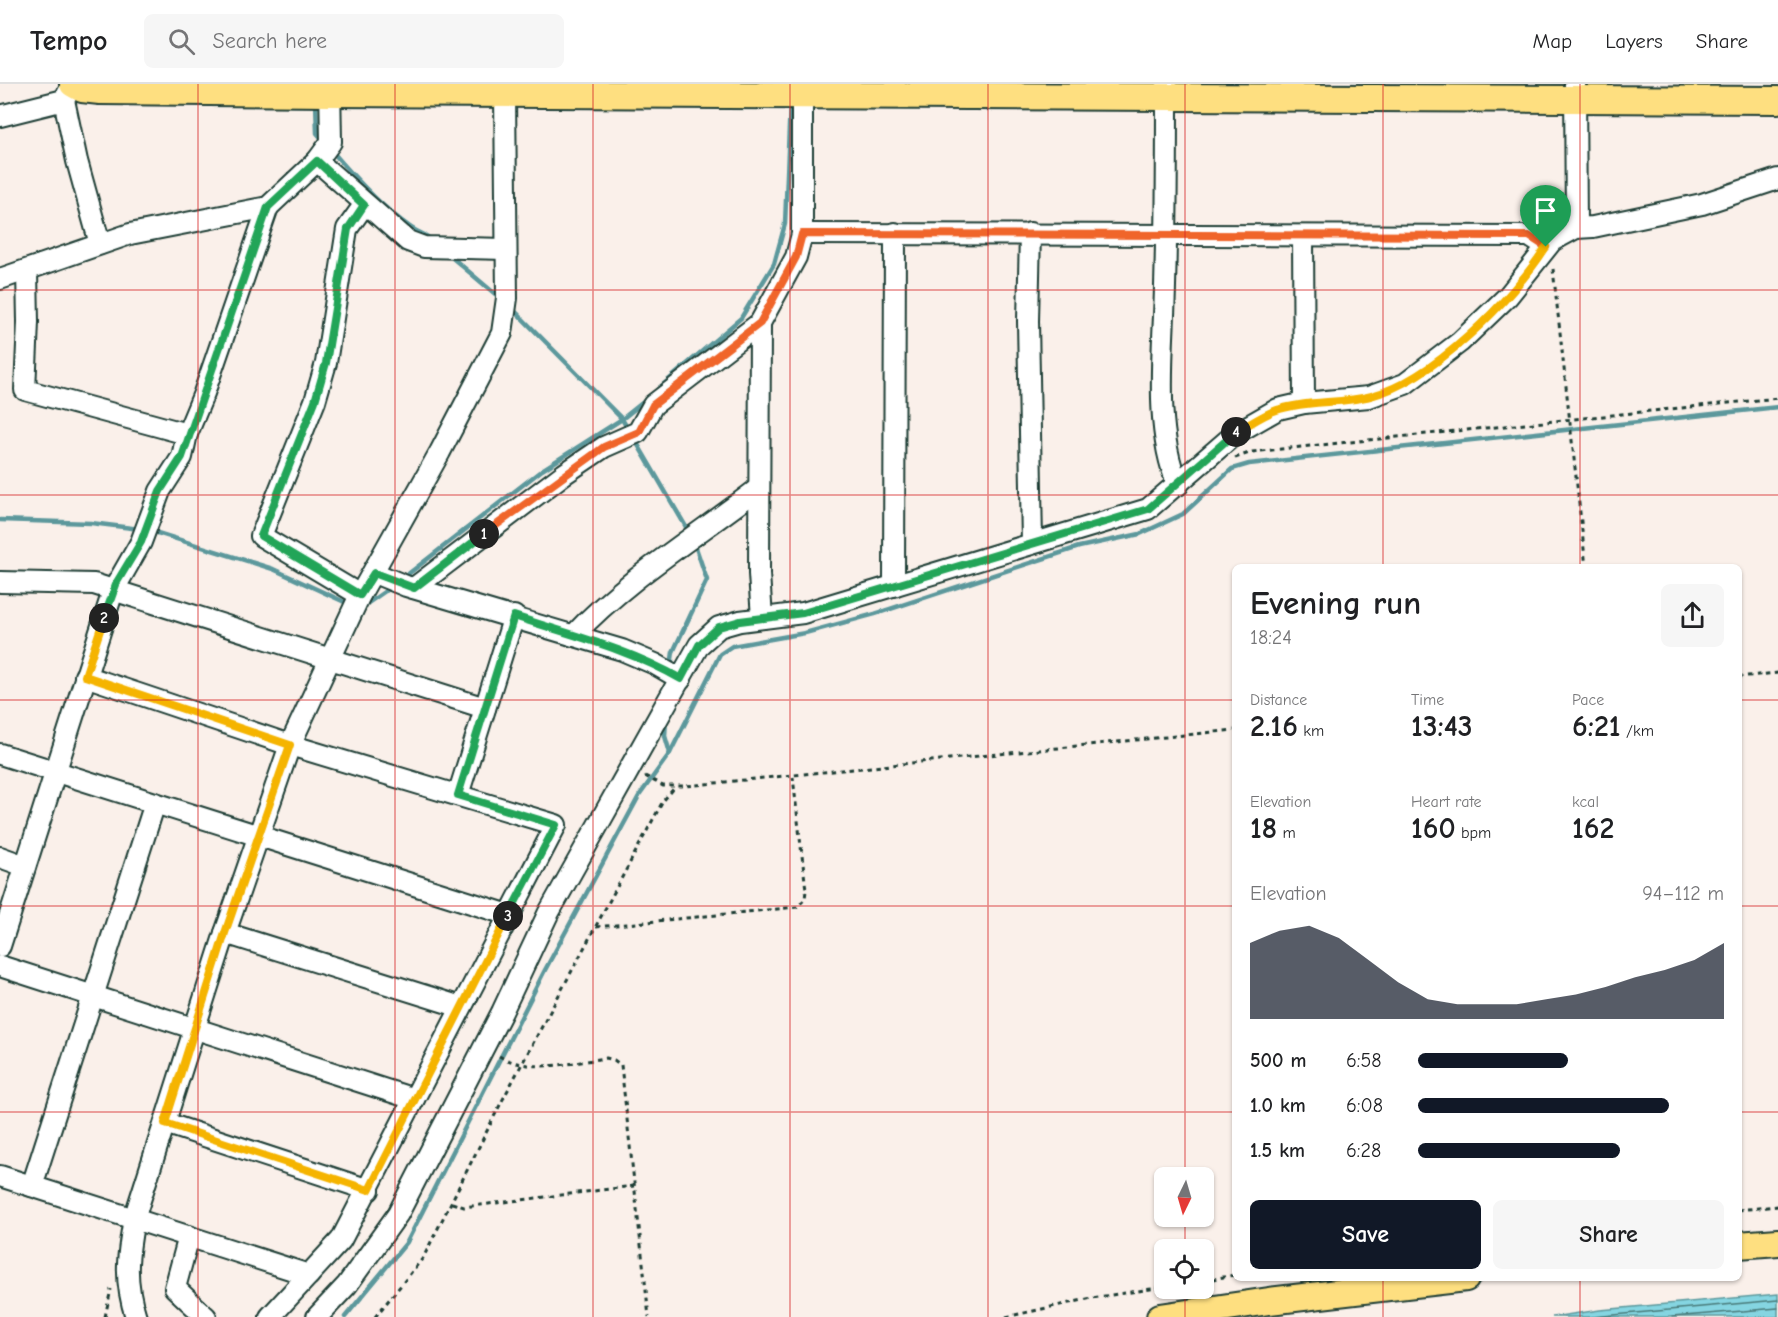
<!DOCTYPE html>
<html lang="en">
<head>
<meta charset="utf-8">
<style>
	body { margin:0; font-family:"Comic Neue",sans-serif; background:#f6f6f6; color:#202124; height:100vh; display:flex; flex-direction:column; font-size:22px; white-space:nowrap }
	* { box-sizing:border-box; margin:0 }
	p { font-size:20px; color:#757577 }
	.icon { flex:none; width:33px; height:33px; fill:none; stroke:currentColor; stroke-width:2; stroke-linecap:round; stroke-linejoin:round }
	.map { position:relative; flex:1; overflow:hidden }
	.details { position:absolute; left:1232px; top:480px; width:510px; height:717px; display:flex; flex-direction:column; background:#fff; border-radius:9px; box-shadow:0 2px 4px #0004 }
	.details>* { flex:none }
	.needle { width:39px; rotate:185deg }
	.buttons { position:absolute; left:1154px; top:1083px; display:grid; gap:12px }
	.buttons a { display:grid; place-items:center; width:60px; height:60px; border-radius:9px; background:#fff; box-shadow:0 2px 4px #0004; font-size:30px }
	.pin { position:absolute; display:grid; place-items:center; width:51px; height:51px; color:#fff; margin:-62px -26px; border-radius:50% 50% 50% 0; rotate:-45deg; box-shadow:0 0 6px #0007 }
	.pin .icon { rotate:45deg }
	.km { position:absolute; width:30px; height:30px; margin:-15px; border-radius:50%; background:#222; color:#fff; font-size:16px; line-height:30px; text-align:center }
	.round { display:grid; place-items:center; flex:none; width:63px; height:63px; border-radius:9px; background:#f6f6f6 }
	.summary { display:flex; align-items:center; justify-content:space-between; height:102px; padding:0 18px }
	h1 { font-size:33px; font-weight:700; line-height:45px }
	.figures { display:grid; grid-template-columns:repeat(3,1fr); gap:9px; height:102px; padding:6px 18px }
	.figures div { display:grid; align-content:center }
	.figures b { font-size:30px; font-weight:700 }
	.figures small { font-size:16px; font-weight:400 }
	.figures p { font-size:16px }
	.chart { height:168px; padding:12px 18px }
	.chart p { display:flex; justify-content:space-between }
	.chart svg { width:100%; height:108px; margin-top:6px; fill:#111827; opacity:.7 }
	.cta { display:flex; gap:12px; margin-top:auto; padding:12px 18px }
	.cta a { flex:1; height:69px; border-radius:9px; background:#111827; color:#fff; font-size:24px; font-weight:700; line-height:69px; text-align:center }
	.cta a+a { background:#f6f6f6; color:#202124 }
	ul { padding:0 18px; list-style:none; font-size:20px }
	li { display:grid; grid-template-columns:96px 72px 1fr; align-items:center; height:45px }
	li i { height:15px; border-radius:8px; background:#111827 }
	header { display:flex; align-items:center; gap:36px; box-sizing:border-box; height:84px; padding:0 30px; background:#fff; border-bottom:2px solid #e0e0e0 }
	header strong { font-size:28px }
	nav { display:flex; gap:33px; margin-inline-start:auto; font-size:21px }
	.search { width:420px; height:54px; background:#f6f6f6; display:flex; align-items:center; gap:15px; box-sizing:border-box; padding:0 21px; border-radius:9px; color:#757577; font-size:22px }
	.map>svg:first-child { display:block }
	.water { fill:#85d5e1; stroke:#5c989c; stroke-width:1.5 }
	.lines { fill:none; stroke-linecap:round; stroke-linejoin:round }
	.shore { stroke:#487a79; stroke-width:1.5 }
	.stream { stroke:#5c989c; stroke-width:4.5 }
	.minor-casing { stroke:#1f3d34; stroke-width:24 }
	.major-casing { stroke:#1f3d34; stroke-width:30 }
	.path { stroke:#1f3d34; stroke-width:3; stroke-dasharray:4.5 4.5; stroke-linecap:butt }
	.minor { stroke:#fff; stroke-width:20 }
	.major { stroke:#fedf80; stroke-width:26 }
	.split-1-casing { stroke:#fff; stroke-width:12 }
	.split-2-casing { stroke:#fff; stroke-width:12 }
	.split-3-casing { stroke:#fff; stroke-width:12 }
	.split-4-casing { stroke:#fff; stroke-width:12 }
	.split-5-casing { stroke:#fff; stroke-width:12 }
	.split-1 { stroke:#f0652b; stroke-width:8 }
	.split-2 { stroke:#22a559; stroke-width:8 }
	.split-3 { stroke:#f5b400; stroke-width:8 }
	.split-4 { stroke:#22a559; stroke-width:8 }
	.split-5 { stroke:#f5b400; stroke-width:8 }
	.grid { fill:none; stroke:#d62828; stroke-width:1.5; stroke-opacity:0.55 }
</style>
</head>
<body>
<header>
<strong>Tempo</strong>
<div class="search"><svg class="icon" aria-label="search" viewBox="0 0 24 24"><circle cx="10" cy="10" r="6"/><path d="M15 15l6 6"/></svg>Search here</div>
<nav><a>Map</a><a>Layers</a><a>Share</a></nav>
</header>
<div class="map">
<svg width="1778" height="1233" viewBox="0 0 1778 1233">
	<rect width="100%" height="100%" fill="#faf0ea"/>
	<filter id="ink" filterUnits="userSpaceOnUse"><feTurbulence type="fractalNoise" baseFrequency=".0167" numOctaves="2"/><feDisplacementMap in="SourceGraphic" scale="12" xChannelSelector="R" yChannelSelector="G"/><feConvolveMatrix kernelMatrix="1 2 1 2 8 2 1 2 1" color-interpolation-filters="sRGB"/></filter>
	<g filter="url(#ink)">
		<path class="water" d="M1778,1210V1233H1552L1600,1226Z"/>
		<g class="lines">
			<g class="shore">
				<path d="M1592,1233L1778,1216"/>
				<path d="M1672,1233L1778,1224"/>
			</g>
			<g class="stream">
				<path d="M316,18L317,49L324,57"/>
				<path d="M331,66C353,92 382,124 410,143C418,149 427,150 434,158"/>
				<path d="M449,171L500,214"/>
				<path d="M511,223L622,335L629,347"/>
				<path d="M658,305L741,234L774,180L785,140L790,18"/>
				<path d="M634,354L689,448"/>
				<path d="M0,436L91,439L140,445"/>
				<path d="M151,447L273,485L351,521"/>
				<path d="M403,494L542,386L622,335L647,315"/>
				<path d="M361,524L391,503"/>
				<path d="M671,583L673,568L707,496L694,458"/>
				<path d="M666,636L665,652L670,669"/>
				<path d="M345,1233L407,1158L545,886L639,712L670,669L720,570L732,562L805,549L875,530L1079,463L1140,450L1183,430L1232,385L1249,380L1778,323"/>
			</g>
			<defs>
				<g id="minor">
					<path d="M73,0L64,16L77,77L100,160"/>
					<path d="M1167,0C1167,67 1167,135 1165,202C1164,264 1153,343 1178,401"/>
					<path d="M1575,0L1576,144"/>
					<path d="M0,32L64,16"/>
					<path d="M317,77L408,157L424,163L506,165"/>
					<path d="M1030,149L1028,237L1032,459"/>
					<path d="M802,150L1529,152L1546,163"/>
					<path d="M1303,152L1304,319"/>
					<path d="M27,187L28,238L25,306L187,350"/>
					<path d="M0,195L130,150L268,123L317,77L331,58L330,0"/>
					<path d="M760,239L759,490L762,534"/>
					<path d="M374,489L406,502L622,566L655,580L681,595"/>
					<path d="M0,498L94,500L485,624"/>
					<path d="M894,502L895,149"/>
					<path d="M414,504L564,390L604,363L638,348L653,321L760,239L796,173L802,150V0"/>
					<path d="M360,511L261,452L315,317L326,279L347,145L364,121"/>
					<path d="M573,552C625,496 698,451 759,404"/>
					<path d="M85,592L290,661L556,741L341,1156L270,1233"/>
					<path d="M0,670L509,831"/>
					<path d="M458,711L514,532"/>
					<path d="M0,773L25,782"/>
					<path d="M225,849L461,923"/>
					<path d="M0,862L113,507L141,458L160,407L182,373L187,350L204,309L268,123"/>
					<path d="M0,882L414,1015"/>
					<path d="M165,1039L369,1106"/>
					<path d="M0,1092L309,1191"/>
					<path d="M32,1102L155,719"/>
					<path d="M189,1152L175,1204L206,1233"/>
					<path d="M136,1233C124,1196 127,1173 134,1135L225,849L290,661L360,511L440,368L502,249L507,214L505,10"/>
					<path d="M317,1233L347,1201L398,1130L502,928L548,830L699,561L719,543L740,537L803,529L1148,425L1236,349L1278,325L1304,319L1369,313L1405,300L1460,258L1508,212L1552,157L1576,144L1593,143L1702,120L1778,95"/>
				</g>
				<g id="major">
					<path d="M73,0L82,5L100,7L330,9L1778,16"/>
					<path d="M1738,1161L1778,1158"/>
					<path d="M1160,1233L1269,1217L1466,1194"/>
				</g>
			</defs>
			<use href="#minor" class="minor-casing"/>
			<use href="#major" class="major-casing"/>
			<g class="path">
				<path d="M1553,185L1586,483"/>
				<path d="M1235,374L1252,368L1778,314"/>
				<path d="M1738,593L1778,589"/>
				<path d="M645,692L663,702H686L1234,646"/>
				<path d="M596,843L797,823L805,815L806,806L793,693"/>
				<path d="M499,972C532,990 570,979 606,974L614,976L621,981L649,1233"/>
				<path d="M452,1119L464,1123L634,1102"/>
				<path d="M1738,1126L1778,1122"/>
				<path d="M1203,1197L1234,1191"/>
				<path d="M105,1233L111,1205"/>
				<path d="M375,1233L423,1174L502,1017L663,717L676,702"/>
				<path d="M1006,1233L1092,1214L1164,1203"/>
			</g>
			<use href="#minor" class="minor"/>
			<use href="#major" class="major"/>
		</g>
	</g>
	<g class="lines" filter="url(#ink)">
		<defs>
			<path id="split-1" d="M484,450L604,363L639,348L653,321L760,239L796,173L802,150L1529,152L1546,163"/>
			<path id="split-2" d="M104,534L117,498L141,458L160,407L182,373L268,123L317,77L364,121L348,145L326,279L315,317L261,452L360,511L374,489L414,504L484,450"/>
			<path id="split-3" d="M104,534L85,592L290,661L225,849L165,1039L369,1106L508,832"/>
			<path id="split-4" d="M508,832L556,741L458,711L514,532C571,551 629,565 681,595L699,561L719,543L740,537L803,529L1148,425L1236,348"/>
			<path id="split-5" d="M1236,348C1250,340 1265,329 1280,325C1310,316 1341,320 1371,312C1433,296 1512,216 1546,163"/>
		</defs>
		<use href="#split-1" class="split-1-casing"/>
		<use href="#split-2" class="split-2-casing"/>
		<use href="#split-3" class="split-3-casing"/>
		<use href="#split-4" class="split-4-casing"/>
		<use href="#split-5" class="split-5-casing"/>
		<use href="#split-1" class="split-1"/>
		<use href="#split-2" class="split-2"/>
		<use href="#split-3" class="split-3"/>
		<use href="#split-4" class="split-4"/>
		<use href="#split-5" class="split-5"/>
	</g>
	<path class="grid" d="M198,0V1233M395,0V1233M593,0V1233M790,0V1233M988,0V1233M1185,0V1094M1383,0V483M1580,0V483M0,206H1778M0,411H1778M0,616H1234M1738,616H1778M0,822H1234M1738,822H1778M0,1028H1234M1738,1028H1778M1185,1132V1166M1383,1194V1233M1580,1194V1233M1185,1204V1233"/>
</svg>
<div class="buttons">
<a><svg class="needle" viewBox="-14 -14 28 28"><path d="M0-13l5 13h-10z" fill="#e53935"/><path d="M0 13l5-13h-10z" fill="#757577"/></svg></a>
<a><svg class="icon" aria-label="locate" viewBox="0 0 24 24"><circle cx="12" cy="12" r="6"/><path d="M12 2v4M12 18v4M2 12h4M18 12h4"/></svg></a>
</div>
<div class="pin" style="left:1546px;top:163px;background:#1e9e55"><svg class="icon" aria-label="arrive" viewBox="0 0 24 24"><path d="M6 21V4h12l-3 4 3 4H6"/></svg></div>
<b class="km" style="left:484px;top:450px">1</b>
<b class="km" style="left:104px;top:534px">2</b>
<b class="km" style="left:508px;top:832px">3</b>
<b class="km" style="left:1236px;top:348px">4</b>
<section class="details">
<div class="summary"><div><h1>Evening run</h1><p>18:24</p></div><a class="round"><svg class="icon" aria-label="share" viewBox="0 0 24 24"><path d="M12 15V3M7 8l5-5 5 5M5 13v7h14v-7"/></svg></a></div>
<div class="figures">
<div><p>Distance</p><b>2.16<small> km</small></b></div>
<div><p>Time</p><b>13:43</b></div>
<div><p>Pace</p><b>6:21<small> /km</small></b></div>
</div>
<div class="figures">
<div><p>Elevation</p><b>18<small> m</small></b></div>
<div><p>Heart rate</p><b>160<small> bpm</small></b></div>
<div><p>kcal</p><b>162</b></div>
</div>
<div class="chart"><p><span>Elevation</span>94–112 m</p>
<svg viewBox="0 0 160 44" preserveAspectRatio="none"><path d="M0 44V13L10 8L20 6L30 11L40 20L50 29L60 36L70 38L80 38L90 38L100 36L110 34L120 31L130 27L140 24L150 20L160 13V44z"/></svg>
</div>
<ul>
<li><b>500 m</b>6:58<i style="width:49%"></i></li>
<li><b>1.0 km</b>6:08<i style="width:82%"></i></li>
<li><b>1.5 km</b>6:28<i style="width:66%"></i></li>
</ul>
<div class="cta"><a>Save</a><a>Share</a></div>
</section>
</div>
</body>
</html>
